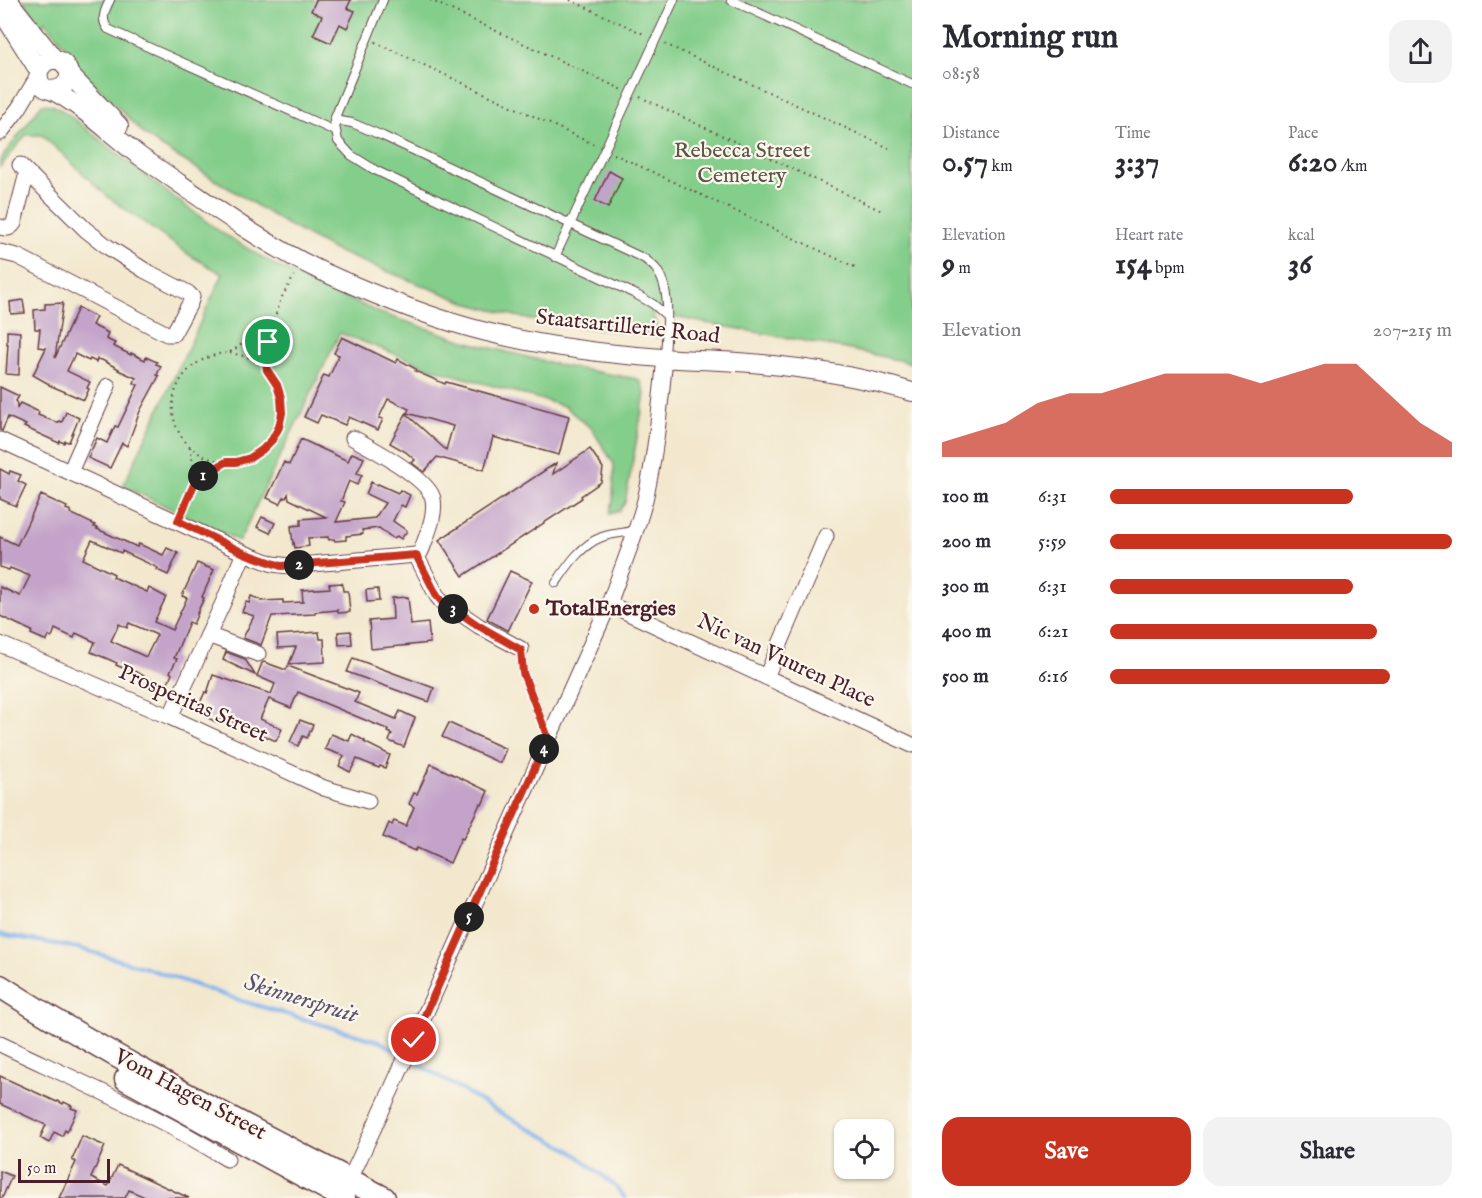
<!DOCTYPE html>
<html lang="en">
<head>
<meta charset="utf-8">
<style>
	body { margin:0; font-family:"IM FELL English",serif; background:#f2f2f3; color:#2b2b33; height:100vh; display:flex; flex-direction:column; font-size:22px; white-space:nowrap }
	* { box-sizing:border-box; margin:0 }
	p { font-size:20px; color:#7c7c81 }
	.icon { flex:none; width:33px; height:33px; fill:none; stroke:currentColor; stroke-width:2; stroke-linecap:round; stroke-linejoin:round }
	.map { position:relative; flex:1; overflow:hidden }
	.sheet { display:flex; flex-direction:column; background:#fff; width:570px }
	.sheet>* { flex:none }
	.controls { position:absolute; left:834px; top:1119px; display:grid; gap:12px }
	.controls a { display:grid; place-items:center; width:60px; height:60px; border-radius:12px; background:#fff; box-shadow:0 2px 4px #0004; font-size:30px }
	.scale { position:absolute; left:18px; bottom:15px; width:92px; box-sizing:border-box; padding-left:6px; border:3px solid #4a1f2b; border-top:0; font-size:16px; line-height:21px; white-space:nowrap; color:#4a1f2b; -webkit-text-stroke:4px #fbf7ec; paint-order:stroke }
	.pin { position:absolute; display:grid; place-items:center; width:51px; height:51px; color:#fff; margin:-26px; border:3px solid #fff; border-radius:50%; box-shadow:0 2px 6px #0007 }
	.km { position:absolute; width:30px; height:30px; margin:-15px; border-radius:50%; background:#222; color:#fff; font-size:16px; line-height:30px; text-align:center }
	.round { display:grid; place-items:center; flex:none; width:63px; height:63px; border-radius:18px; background:#f2f2f3 }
	.head { display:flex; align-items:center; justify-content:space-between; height:102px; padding:0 30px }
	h1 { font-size:33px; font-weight:700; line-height:45px }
	.stats { display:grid; grid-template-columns:repeat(3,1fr); gap:9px; height:102px; padding:6px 30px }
	.stats div { display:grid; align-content:center }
	.stats b { font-size:30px; font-weight:700 }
	.stats small { font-size:16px; font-weight:400 }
	.stats p { font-size:16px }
	.chart { height:168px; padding:12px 30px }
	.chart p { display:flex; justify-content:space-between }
	.chart svg { width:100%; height:108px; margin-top:6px; fill:#c8321e; opacity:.7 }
	.button { display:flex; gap:12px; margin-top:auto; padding:12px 30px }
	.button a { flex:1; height:69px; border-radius:18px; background:#c8321e; color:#fff; font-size:24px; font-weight:700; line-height:69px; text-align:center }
	.button a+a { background:#f2f2f3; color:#2b2b33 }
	ul { padding:0 30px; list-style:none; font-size:20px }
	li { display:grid; grid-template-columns:96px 72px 1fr; align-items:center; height:45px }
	li i { height:15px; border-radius:8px; background:#c8321e }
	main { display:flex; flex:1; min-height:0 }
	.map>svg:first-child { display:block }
	.green { fill:#84ce8b; stroke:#67765b; stroke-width:1.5 }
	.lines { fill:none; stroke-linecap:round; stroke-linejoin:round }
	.stream { stroke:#80b1ec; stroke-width:4 }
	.building { fill:#c3a3c9; fill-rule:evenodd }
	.service-casing { stroke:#633d43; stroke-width:10 }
	.minor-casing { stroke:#633d43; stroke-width:17 }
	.tertiary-casing { stroke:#633d43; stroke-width:20 }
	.primary-casing { stroke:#633d43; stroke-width:25 }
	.path { stroke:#633d43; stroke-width:2; stroke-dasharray:1.5 4.5; stroke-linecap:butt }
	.service { stroke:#fff; stroke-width:8 }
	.minor { stroke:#fff; stroke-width:15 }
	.tertiary { stroke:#fff; stroke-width:18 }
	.primary { stroke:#fff; stroke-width:22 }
	.route-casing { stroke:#fff; stroke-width:12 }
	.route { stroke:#c8321e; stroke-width:8 }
	.poi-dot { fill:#c8321e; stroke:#fbf7ec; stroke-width:2 }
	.labels { text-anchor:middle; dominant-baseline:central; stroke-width:4.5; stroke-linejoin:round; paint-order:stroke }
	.park-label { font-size:22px; fill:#5b5448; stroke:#fbf7ec }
	.street-label { font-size:22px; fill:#4a1f2b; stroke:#fbf7ec }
	.poi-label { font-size:22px; font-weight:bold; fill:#4a1f2b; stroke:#fbf7ec; text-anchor:start }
	.water-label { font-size:24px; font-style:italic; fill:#5d526f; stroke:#fbf7ec }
</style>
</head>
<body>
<main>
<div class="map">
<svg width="912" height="1198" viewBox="0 0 912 1198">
	<rect width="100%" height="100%" fill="#fbf7ec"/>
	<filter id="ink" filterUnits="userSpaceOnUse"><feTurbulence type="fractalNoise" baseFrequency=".0167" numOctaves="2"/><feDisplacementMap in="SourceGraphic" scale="12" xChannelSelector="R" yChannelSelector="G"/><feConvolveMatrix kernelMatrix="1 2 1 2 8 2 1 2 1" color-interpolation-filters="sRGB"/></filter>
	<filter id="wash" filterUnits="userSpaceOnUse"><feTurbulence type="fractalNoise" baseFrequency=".008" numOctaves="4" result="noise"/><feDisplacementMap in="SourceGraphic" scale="24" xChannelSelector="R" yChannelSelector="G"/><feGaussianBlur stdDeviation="1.35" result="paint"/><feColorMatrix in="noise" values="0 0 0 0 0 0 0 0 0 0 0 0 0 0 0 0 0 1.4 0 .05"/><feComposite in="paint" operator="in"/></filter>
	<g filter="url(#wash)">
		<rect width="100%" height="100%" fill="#f3e8ce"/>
		<g class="green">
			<path d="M23,0H912V363L837,347L652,313L660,333L659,337L531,320L470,304L338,252L288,225L162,147L145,135L73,62L76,58L63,44L45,21L42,27Z"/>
			<path d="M42,104L52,105L65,112L147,177L222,233L275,265L380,313L468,342L563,366L637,379L641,382L645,394L625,503L619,511L610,514L613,501L614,464L592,429L564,406L437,370L340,333L239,541L123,486L223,274L191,256L108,197L42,135H26L0,167V160Z"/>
		</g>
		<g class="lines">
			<g class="stream">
				<path d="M0,934L78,948L143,967L242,1001L381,1042L403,1055"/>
				<path d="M410,1059L504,1115L572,1151L614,1185L625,1198"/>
			</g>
		</g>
		<g id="blocks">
			<g class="building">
				<path d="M316,0H351L347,8L355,11L347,28L340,24L331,43L313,35L322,16L311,11Z"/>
				<path d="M609,171L622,178L608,208L595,201Z"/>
				<path d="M23,300L25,313L11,314L10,302Z"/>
				<path d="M63,303L55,358L78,308L96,317L92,325L108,333L106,339L115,343L113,346L131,355V353L145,360L146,357L157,362L156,364L161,366L157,375L159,376L140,411L127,446L122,443L110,468L88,458L97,438L107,443L115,426L118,427L138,385L134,383L136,378L118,370L119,369L102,360L97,359L96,362L90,359L89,361L75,354L67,371L90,382L87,388L89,389L84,400L49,385V384L33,375L46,348L38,347L40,329H35L34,310L45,309V304Z"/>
				<path d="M7,331L20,332L19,375L6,374L8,344H7Z"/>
				<path d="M342,337L396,363L398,359L416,369L415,371L445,384L446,382L569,416L559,455L493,437L484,470L437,457L424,472L412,463L415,460L406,452L390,443L406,414L446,450L453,426L407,413L409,409L388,399L379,418L383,419L378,430L349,417L345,425L321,415L317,423L304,417L324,375L329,377L339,355L334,353Z"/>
				<path d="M0,387L19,396L16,401L17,402V409L20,403L39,412L38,415L58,423L59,421L62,422L66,412L79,418L69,442L65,441L64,443L60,441L59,443L24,427L26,425L8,417L2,431L0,430Z"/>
				<path d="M301,439L348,461L352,453L364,458L357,473L362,475L357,485L349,481L341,501L345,502L336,522L375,518L385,503L366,494L371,482L377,485L378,484L398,493L400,490L410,495L405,507L401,505L393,521L407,531L401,539L397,536L394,539L379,528L362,530L363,534L346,536V540L335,541L334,539L329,540L328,537L308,538L309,546L295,548L294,543L293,544L291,526L301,525V519L326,517L289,499L288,494L286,498L284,497L280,504L267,498L284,462L289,465Z"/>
				<path d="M590,449L603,468L601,482L581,496L582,498L463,576L439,540L556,463L553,474Z"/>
				<path d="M0,469L9,474L10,471L21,475L18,481L26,485L16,506L0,499Z"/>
				<path d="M41,495L67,507L66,509L71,511L70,513L95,525L94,527L98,528L97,529L137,547L139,544L163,555L167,548L178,553L168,575L157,570L158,568L122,551L121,553L92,540L83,559L114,574L113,577L147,592L149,588L166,597L154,622L172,630L187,598L182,596L197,563L214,570L202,597L204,598L197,613H198L193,624L189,622L174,658L177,659L170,672L172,674L166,687L128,668V670L116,665L117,663L108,659L91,652L95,642L76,633L74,638L55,629L52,637L49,636L47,641L31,634L32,631L0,616V587L20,596L30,576L10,568L9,570L0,567V537L17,545ZM129,623L157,635L146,657L111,641L119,624L127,628Z"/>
				<path d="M262,517L275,523L270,533L257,527Z"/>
				<path d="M510,571L532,581L508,631L487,619Z"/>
				<path d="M342,583L343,591H348L350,612L338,613V610L315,612V614L274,616H272L261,645L243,638L254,616L242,612L246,602L249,603L251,596L262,600L261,601L283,600V603L303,602L302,590L330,588L329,584Z"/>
				<path d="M378,589L379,601L367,602L366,590Z"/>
				<path d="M408,597L411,625L428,623L430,643L371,649L369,621L393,619L392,598Z"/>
				<path d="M351,631L352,644L339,645L338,632Z"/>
				<path d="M319,632L320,639H324L325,662L289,664L296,647L278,648L277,635Z"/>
				<path d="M226,652L245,659L255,675L223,660Z"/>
				<path d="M353,658L434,688L429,702L347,672Z"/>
				<path d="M264,662L286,670L288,666L359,693L355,702L396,719L400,711L415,718L404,747L389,741L392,734L388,732L389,730L298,692L291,708L269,699L260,719L282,729L276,741L227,719L226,721L220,718L218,723L206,717L210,708L200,703L205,692L207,693L213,675L271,694L275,684L257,676L262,663Z"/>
				<path d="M300,720L313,725L307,738L303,736L298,746L290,742Z"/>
				<path d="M449,723L506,749L500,763L442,737Z"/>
				<path d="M331,734L349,741L352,734L365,741L364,742L390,755L385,768L380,766L379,768L357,759L350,772L339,766L344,756L325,749Z"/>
				<path d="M431,764L488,791L482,805L480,804L463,839L461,838L450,863L417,848L415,851L383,837L389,823L392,825L394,821L406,826L414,807L409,804L414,793L417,794Z"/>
				<path d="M0,1076L57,1102L58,1101L63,1104L64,1102L72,1106L71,1108L77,1110L67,1132L65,1130L62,1136L54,1132L49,1143L40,1138L46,1125L0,1104Z"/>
				<path d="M82,1136L105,1146L91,1178L108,1186L118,1165L189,1198H147L129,1190L125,1198H59L76,1162L72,1160Z"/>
				<path d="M0,1171L12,1176L2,1198H0Z"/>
			</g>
		</g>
	</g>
	<g filter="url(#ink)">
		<use href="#blocks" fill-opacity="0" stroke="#633d43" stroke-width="1.5"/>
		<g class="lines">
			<defs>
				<g id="service">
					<path d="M110,0C105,10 100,19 108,29L335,131"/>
					<path d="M383,0L334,120L338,141L351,155L375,170L637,295L653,304L667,316"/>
					<path d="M731,0L912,84"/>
					<path d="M334,120L352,123L383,136L645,259C648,262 653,265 656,269C673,291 666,330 665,357"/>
					<path d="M555,257L674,0"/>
					<path d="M556,583C568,565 581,545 602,537C612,533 624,533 634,531"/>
					<path d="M521,649L523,673L548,737"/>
				</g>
				<g id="minor">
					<path d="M0,133L19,108L38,76"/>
					<path d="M0,227C7,229 10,229 14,223L27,173"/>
					<path d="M0,252L17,256L25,260L167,334H173L190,303L192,297L188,293L144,270L108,247L86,230L20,165"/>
					<path d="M0,440L244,553L273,564L289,566L416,555L420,553L422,549C427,534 436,516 433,499C429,479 372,448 353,438"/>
					<path d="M70,472L108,386"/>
					<path d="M416,555L437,596L442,602L457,611L479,626L521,649"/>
					<path d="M609,604L912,745"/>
					<path d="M208,635L258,654"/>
					<path d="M0,644L170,717L324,788L368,801"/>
					<path d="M766,677L826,536"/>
					<path d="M170,717L223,603L244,553"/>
					<path d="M0,1044C76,1080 155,1114 227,1159"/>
					<path d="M346,1188L393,1086L609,604C621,570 636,535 645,500C656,453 660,406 665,358"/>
				</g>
				<g id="tertiary">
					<path d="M8,0L55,60"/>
					<path d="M0,9L39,71C35,104 83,88 65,65C57,55 44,60 39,71"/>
					<path d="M69,74L119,126"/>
					<path d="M51,90C85,107 111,135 141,157C153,165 165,173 176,181C222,213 269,246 319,270C363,290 408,309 454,323C522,344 592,353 662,358C687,360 712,360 737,362C796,366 856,375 912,392"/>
				</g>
				<g id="primary">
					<path d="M0,986C123,1065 255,1130 384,1198"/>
					<path d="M126,1079L344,1198"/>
				</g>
			</defs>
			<use href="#service" class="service-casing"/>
			<use href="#minor" class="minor-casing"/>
			<use href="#tertiary" class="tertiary-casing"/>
			<use href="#primary" class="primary-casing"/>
			<g class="path">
				<path d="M430,0L623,90"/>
				<path d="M570,0L646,35"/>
				<path d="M375,42L595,145"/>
				<path d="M665,44L889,148"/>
				<path d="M640,97L884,212"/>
				<path d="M614,154L857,268"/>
				<path d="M230,353C240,355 251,357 260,364C287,385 290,429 262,451C225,479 169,450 173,403C175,379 193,361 215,355C219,353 224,354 228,353C234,351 269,325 272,321C277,315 278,306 281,299C285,291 290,284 294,276"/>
				<path d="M267,368L265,361L272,321"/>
				<path d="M196,480L224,463"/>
				<path d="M183,511L196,480L190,447"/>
			</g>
			<use href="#service" class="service"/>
			<use href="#minor" class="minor"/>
			<use href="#tertiary" class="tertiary"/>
			<use href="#primary" class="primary"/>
		</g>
	</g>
	<g class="lines" filter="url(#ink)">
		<defs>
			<path id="route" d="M268,342L266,361L267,370L277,385L281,398L282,413L279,427L272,440L262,450L250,458L236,462H226L196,480L178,521L244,553L281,566L416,555L437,596L442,602L457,611L479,626L521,650L523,673L548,738L414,1040"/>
		</defs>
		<use href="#route" class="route-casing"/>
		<use href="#route" class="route"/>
	</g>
	<circle class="poi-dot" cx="534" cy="609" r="6"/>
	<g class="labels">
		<g class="park-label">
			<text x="742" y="151">Rebecca Street<tspan x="742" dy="25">Cemetery</tspan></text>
		</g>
		<g class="street-label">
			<text transform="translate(628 327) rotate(6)">Staatsartillerie Road</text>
			<text transform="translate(786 661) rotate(25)">Nic van Vuuren Place</text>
			<text transform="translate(193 704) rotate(24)">Prosperitas Street</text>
			<text transform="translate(190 1095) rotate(28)">Vom Hagen Street</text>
		</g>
		<g class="poi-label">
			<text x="546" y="609">TotalEnergies</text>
		</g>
		<g class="water-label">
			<text transform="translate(301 999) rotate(17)">Skinnerspruit</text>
		</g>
	</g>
</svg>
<div class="controls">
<a><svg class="icon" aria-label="locate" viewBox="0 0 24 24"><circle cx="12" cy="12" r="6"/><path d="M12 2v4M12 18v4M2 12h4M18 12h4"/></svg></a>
</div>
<div class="scale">50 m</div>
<div class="pin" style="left:268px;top:342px;background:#1e9e55"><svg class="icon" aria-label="arrive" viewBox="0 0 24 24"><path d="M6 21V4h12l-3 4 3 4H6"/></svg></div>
<div class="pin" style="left:414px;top:1040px;background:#d93025"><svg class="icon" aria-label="check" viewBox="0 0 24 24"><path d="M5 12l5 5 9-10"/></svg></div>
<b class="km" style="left:203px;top:476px">1</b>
<b class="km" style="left:299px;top:565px">2</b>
<b class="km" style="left:453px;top:609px">3</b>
<b class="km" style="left:544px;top:749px">4</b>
<b class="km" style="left:469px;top:917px">5</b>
</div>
<section class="sheet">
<div class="head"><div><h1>Morning run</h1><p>08:58</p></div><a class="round"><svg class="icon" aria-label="share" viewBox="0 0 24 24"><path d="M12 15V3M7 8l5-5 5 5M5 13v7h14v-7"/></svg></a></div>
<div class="stats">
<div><p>Distance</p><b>0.57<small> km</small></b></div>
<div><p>Time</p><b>3:37</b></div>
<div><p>Pace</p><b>6:20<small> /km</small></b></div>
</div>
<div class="stats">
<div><p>Elevation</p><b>9<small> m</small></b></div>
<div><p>Heart rate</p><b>154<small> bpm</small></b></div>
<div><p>kcal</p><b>36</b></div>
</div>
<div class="chart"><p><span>Elevation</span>207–215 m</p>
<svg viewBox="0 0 160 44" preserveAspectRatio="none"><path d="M0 44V38L10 34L20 30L30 22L40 18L50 18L60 14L70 10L80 10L90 10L100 14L110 10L120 6L130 6L140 18L150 30L160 38V44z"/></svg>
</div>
<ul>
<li><b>100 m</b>6:31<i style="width:71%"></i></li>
<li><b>200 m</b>5:59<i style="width:100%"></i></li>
<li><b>300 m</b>6:31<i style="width:71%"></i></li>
<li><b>400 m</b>6:21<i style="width:78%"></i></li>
<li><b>500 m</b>6:16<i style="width:82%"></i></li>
</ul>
<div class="button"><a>Save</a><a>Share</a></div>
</section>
</main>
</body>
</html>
